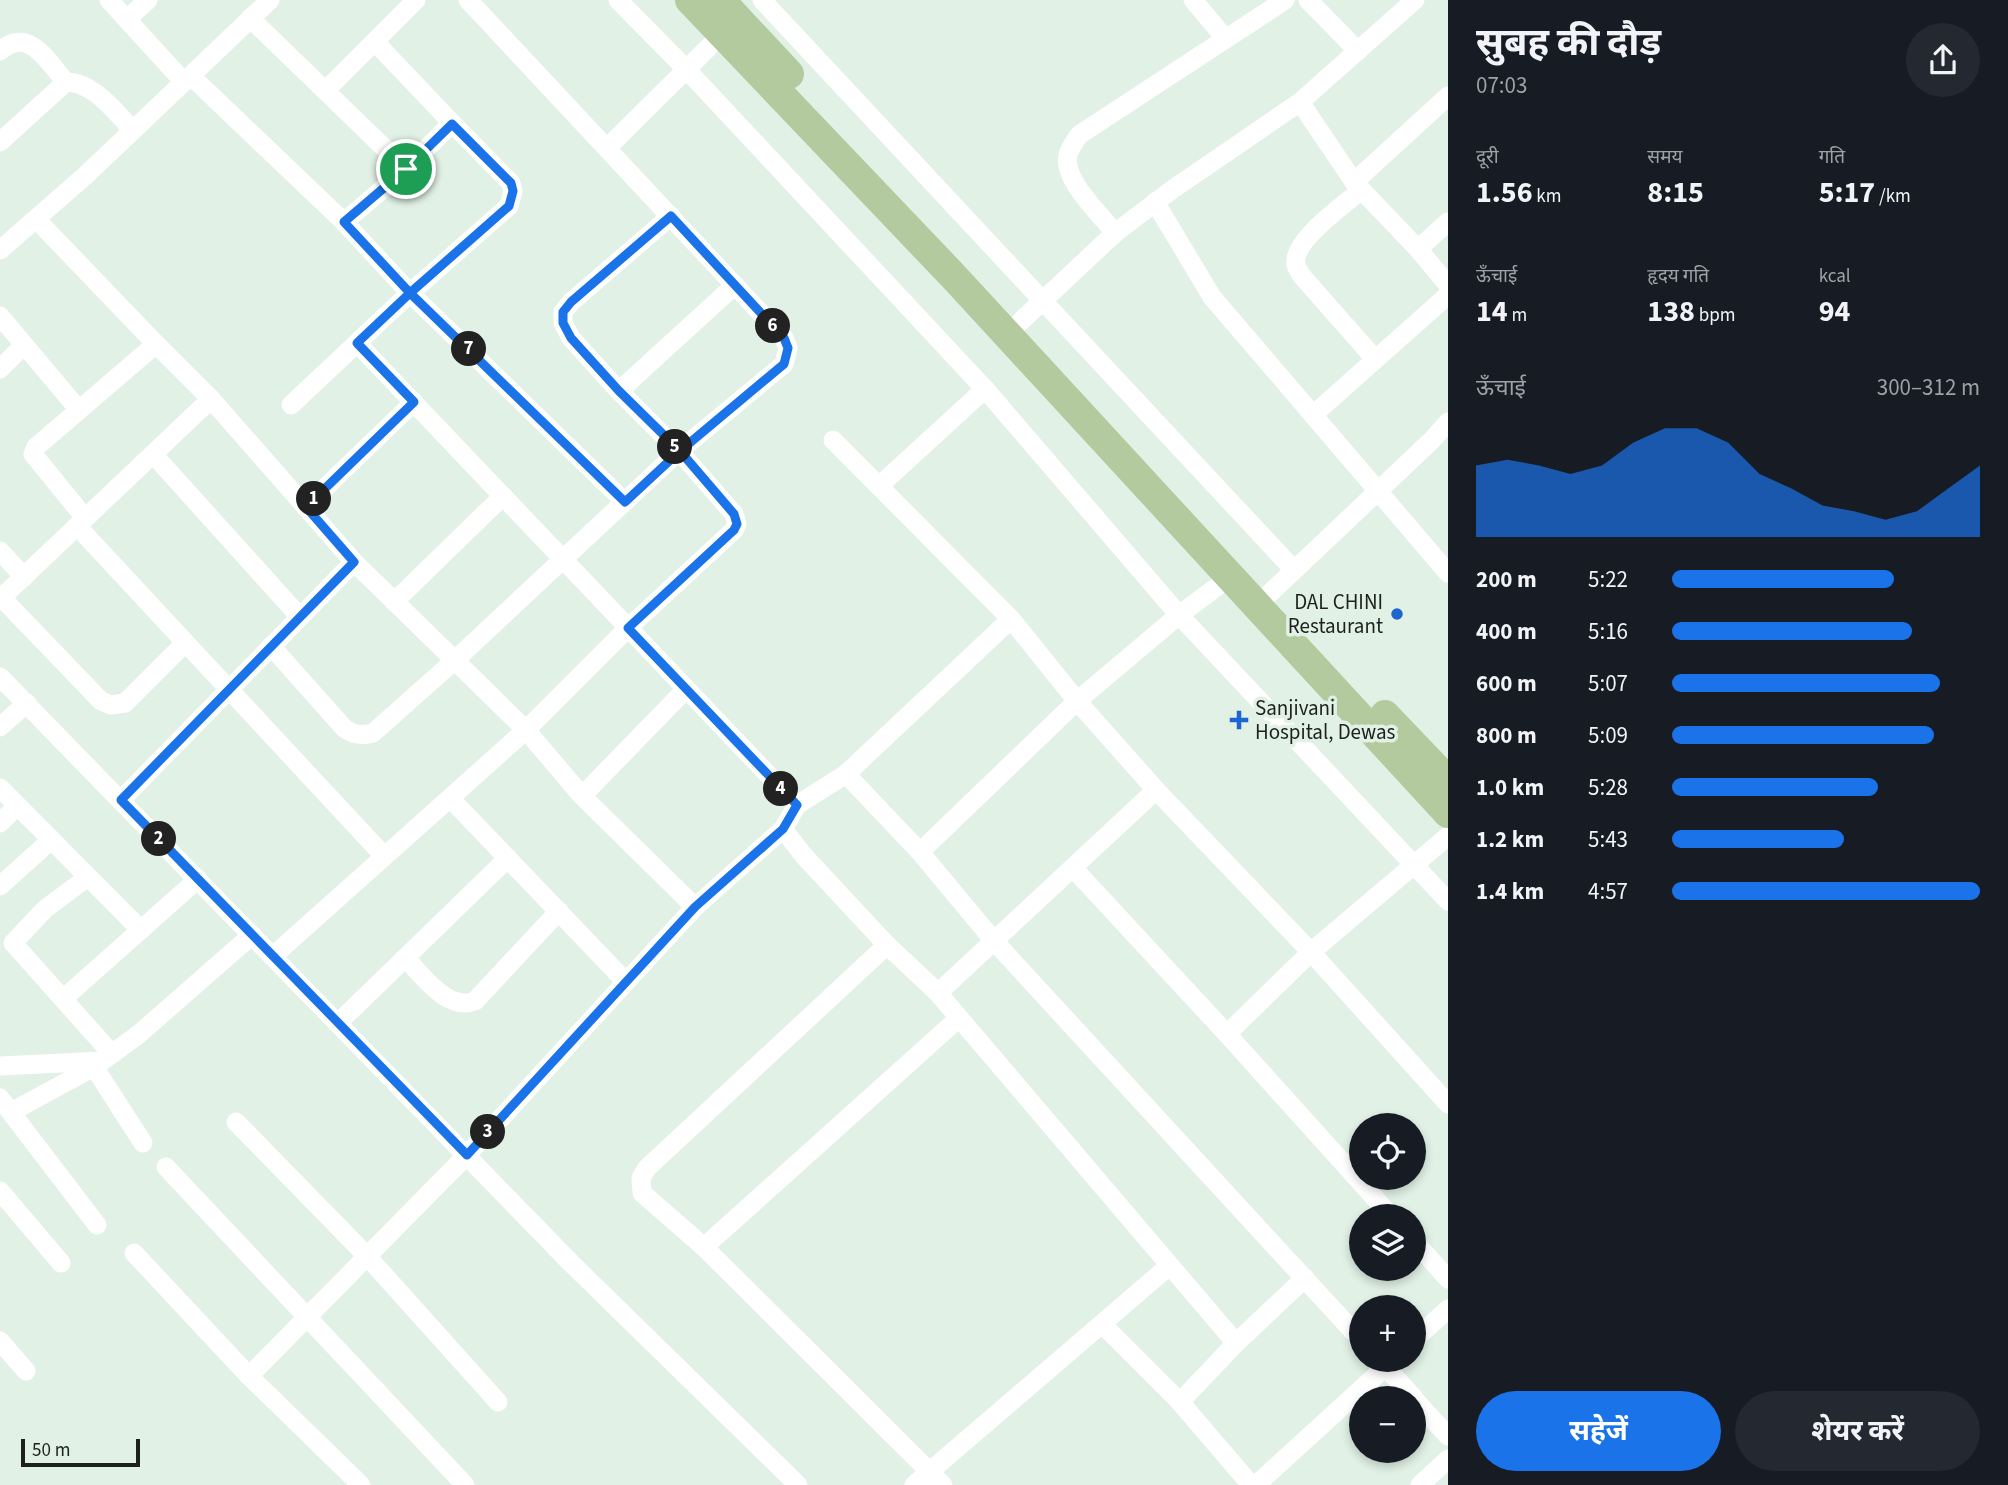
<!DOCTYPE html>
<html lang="hi">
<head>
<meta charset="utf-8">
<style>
	body { margin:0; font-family:"Source Sans 3","Noto Sans Devanagari",sans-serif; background:#242831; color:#f1f3f6; height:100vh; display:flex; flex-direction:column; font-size:26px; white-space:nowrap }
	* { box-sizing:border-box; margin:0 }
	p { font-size:23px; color:#9ea1a6 }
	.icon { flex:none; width:38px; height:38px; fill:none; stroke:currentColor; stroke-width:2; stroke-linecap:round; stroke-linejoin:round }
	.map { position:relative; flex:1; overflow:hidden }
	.sheet { display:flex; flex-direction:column; background:#171b24; width:560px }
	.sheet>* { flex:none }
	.tools { position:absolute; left:1349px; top:1113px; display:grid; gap:14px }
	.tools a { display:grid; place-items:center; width:77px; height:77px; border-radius:50%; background:#171b24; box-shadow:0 4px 10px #0003; font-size:35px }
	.scale { position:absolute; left:21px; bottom:18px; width:119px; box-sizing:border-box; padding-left:7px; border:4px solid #1c211d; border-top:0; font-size:19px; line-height:24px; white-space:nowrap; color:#1c211d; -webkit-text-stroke:5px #e1f1e5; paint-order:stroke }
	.pin { position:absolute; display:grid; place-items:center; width:60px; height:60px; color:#fff; margin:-30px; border:4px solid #fff; border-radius:50%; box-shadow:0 2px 7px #0007 }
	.km { position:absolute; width:35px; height:35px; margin:-18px; border-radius:50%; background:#222; color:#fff; font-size:19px; line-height:35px; text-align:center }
	.round { display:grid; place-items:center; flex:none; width:74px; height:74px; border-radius:37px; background:#242831 }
	.overview { display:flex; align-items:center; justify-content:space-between; height:119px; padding:0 28px }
	h1 { font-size:38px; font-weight:700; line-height:52px }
	.figures { display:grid; grid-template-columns:repeat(3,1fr); gap:10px; height:119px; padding:7px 28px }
	.figures div { display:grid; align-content:center }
	.figures b { font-size:30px; font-weight:700 }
	.figures small { font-size:19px; font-weight:400 }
	.figures p { font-size:19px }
	.chart { height:196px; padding:14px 28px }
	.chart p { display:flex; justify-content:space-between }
	.chart svg { width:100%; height:126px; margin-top:7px; fill:#1a73e8; opacity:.7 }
	.action { display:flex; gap:14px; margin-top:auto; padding:14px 28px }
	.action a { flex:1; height:80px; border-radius:42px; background:#1a73e8; color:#fff; font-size:28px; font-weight:700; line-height:80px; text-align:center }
	.action a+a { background:#242831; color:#f1f3f6 }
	ul { padding:0 28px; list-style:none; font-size:23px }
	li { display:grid; grid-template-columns:112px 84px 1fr; align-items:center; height:52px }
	li i { height:18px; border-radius:9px; background:#1a73e8 }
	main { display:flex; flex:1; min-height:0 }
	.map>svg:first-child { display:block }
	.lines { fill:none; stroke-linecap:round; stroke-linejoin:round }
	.minor { stroke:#fff; stroke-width:19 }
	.primary { stroke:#b2ca9d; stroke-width:30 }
	.route-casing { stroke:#fff; stroke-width:14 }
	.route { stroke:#1a73e8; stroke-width:9 }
	.poi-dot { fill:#1f65d0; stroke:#e1f1e5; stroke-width:2.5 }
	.labels { text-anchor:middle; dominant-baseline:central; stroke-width:7; stroke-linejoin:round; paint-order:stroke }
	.poi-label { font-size:21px; fill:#1c211d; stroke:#e1f1e5; text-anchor:end }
</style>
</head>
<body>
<main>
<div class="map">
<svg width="1448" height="1485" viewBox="0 0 1448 1485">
	<rect width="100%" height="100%" fill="#e1f1e5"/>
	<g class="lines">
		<g class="minor">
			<path d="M109,0L184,82"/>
			<path d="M618,0L687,70L985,389L1179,615L1448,901"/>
			<path d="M762,0L1294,570"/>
			<path d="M1193,0L1225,38"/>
			<path d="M1308,0L1358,51"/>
			<path d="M250,18L406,169"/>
			<path d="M127,19L148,0"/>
			<path d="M0,51C29,26 47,61 66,82"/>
			<path d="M191,76L344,222L406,169L452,123L375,42"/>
			<path d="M325,91L416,0"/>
			<path d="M0,142L66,82C94,82 115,112 133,130"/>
			<path d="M607,148L722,34"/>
			<path d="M1354,182L1300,102L1415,0"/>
			<path d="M1362,190C1345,204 1291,241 1296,265C1297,269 1300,272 1301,275L1375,359"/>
			<path d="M1155,202L1212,297L1313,415"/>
			<path d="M36,219L156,344"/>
			<path d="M344,222L410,293L625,502"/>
			<path d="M1448,222L1418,249L1448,285"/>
			<path d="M1115,233C1100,214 1062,179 1068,155C1070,148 1075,141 1079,135L1285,0"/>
			<path d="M1418,249L1354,182L1448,96"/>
			<path d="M0,250L86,175L270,0"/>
			<path d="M1448,295L1313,415L1448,573"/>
			<path d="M0,316L79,410"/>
			<path d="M1019,323L1115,233L1173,189L1300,102"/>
			<path d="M357,343L797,805L783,829L804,856L887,945"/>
			<path d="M0,369L24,345"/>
			<path d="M619,391L735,285"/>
			<path d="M291,405L410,293L509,206L513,191L511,183L452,123"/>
			<path d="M833,440L1011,619L1077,701L1156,790L1311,952L1448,1104"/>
			<path d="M153,454L300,617"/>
			<path d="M879,486L985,389"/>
			<path d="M305,507L414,402"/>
			<path d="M85,518L33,454L36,447L156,344L211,399L354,562L526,730L582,796L695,907"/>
			<path d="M77,526L384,856"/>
			<path d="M0,551L24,577"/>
			<path d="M1269,594L1432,440L1448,422"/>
			<path d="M2,598L101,701L111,705L125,703L185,643"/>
			<path d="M0,599L211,399"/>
			<path d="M394,602L503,496"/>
			<path d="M271,646L344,728C354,735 361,736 373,733L454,661L679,451L784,364L788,348L784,338L468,0"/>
			<path d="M0,677L571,1263L798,1485"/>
			<path d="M0,727L27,703"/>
			<path d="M846,774L920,852L994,941L1362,1341"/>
			<path d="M0,788L141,930"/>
			<path d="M1156,790L938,993L1236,1343"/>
			<path d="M582,796L686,689"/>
			<path d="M450,798L626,982"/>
			<path d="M121,800L354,562"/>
			<path d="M797,805L846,774L1011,619"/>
			<path d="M0,823L17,806"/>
			<path d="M920,852L1077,701L1179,615L1230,577"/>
			<path d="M1073,868L1227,1034"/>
			<path d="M88,877L45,909L13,943L112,1054"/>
			<path d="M0,886L51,840"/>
			<path d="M273,956L526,730L628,628L734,530L737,524L734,514L679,451L619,391L571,338L563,323V312L571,302L671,216"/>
			<path d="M405,958C423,975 447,1012 475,1001L559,911"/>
			<path d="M938,993L887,945L647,1168L641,1178L642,1193L704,1247L943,1485"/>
			<path d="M63,999L198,879"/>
			<path d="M338,1023L508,858"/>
			<path d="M0,1066L102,1061"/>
			<path d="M94,1067L143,1143"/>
			<path d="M0,1098L97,1225"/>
			<path d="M11,1112L94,1067L139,1034L252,935"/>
			<path d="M236,1122L366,1255L498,1402"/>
			<path d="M166,1167L465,1485"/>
			<path d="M0,1191L61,1263"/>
			<path d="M1391,1216L1227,1034L1311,952L1448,836"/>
			<path d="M1414,1241L1448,1279"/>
			<path d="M704,1247L959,1018"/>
			<path d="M134,1253L249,1376L361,1485"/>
			<path d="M1102,1324L1180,1402"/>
			<path d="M1414,1340L1448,1309"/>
			<path d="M0,1341L26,1371"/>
			<path d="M1379,1360L1414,1398"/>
			<path d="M249,1376L467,1155L695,907L783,829"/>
			<path d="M1414,1399L1448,1436"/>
			<path d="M914,1485L1169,1266"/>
			<path d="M1251,1485L1180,1402L1236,1343L1305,1278"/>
			<path d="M1256,1485L1393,1360"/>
			<path d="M1420,1485L1448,1459"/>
		</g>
		<g class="primary">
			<path d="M690,0L955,278L1448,813"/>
			<path d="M720,0L789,74"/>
			<path d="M1385,715L1448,781"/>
		</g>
	</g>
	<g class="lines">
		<defs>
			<path id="route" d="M406,169L344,222L410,293L357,343L414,402L306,507L354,562L121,800L467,1155L695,907L783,829L797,805L628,628L734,530L737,524L734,514L680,451L619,391L571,338L563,323V312L571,302L671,216L784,338L788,348L784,364L680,451L625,502L410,293L509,206L513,191L511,183L452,124L406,169"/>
		</defs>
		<use href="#route" class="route-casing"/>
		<use href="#route" class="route"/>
	</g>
	<g class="poi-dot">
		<circle cx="1397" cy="614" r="7"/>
		<path d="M1235.5 709.5h7v7h7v7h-7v7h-7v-7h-7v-7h7z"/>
	</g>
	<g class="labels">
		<g class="poi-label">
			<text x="1383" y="602">DAL CHINI<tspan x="1383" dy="24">Restaurant</tspan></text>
			<text x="1255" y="708" text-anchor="start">Sanjivani<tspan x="1255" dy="24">Hospital, Dewas</tspan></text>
		</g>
	</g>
</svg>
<div class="tools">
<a><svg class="icon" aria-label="locate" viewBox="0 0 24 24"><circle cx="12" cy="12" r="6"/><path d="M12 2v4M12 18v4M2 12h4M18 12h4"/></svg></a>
<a><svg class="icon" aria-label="layers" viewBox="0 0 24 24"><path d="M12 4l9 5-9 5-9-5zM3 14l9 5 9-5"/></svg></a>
<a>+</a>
<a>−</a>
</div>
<div class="scale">50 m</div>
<div class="pin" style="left:406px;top:169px;background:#1e9e55"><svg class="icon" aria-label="arrive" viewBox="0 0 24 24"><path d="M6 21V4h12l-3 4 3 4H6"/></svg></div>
<b class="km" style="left:314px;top:499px">1</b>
<b class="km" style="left:159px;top:839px">2</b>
<b class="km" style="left:488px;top:1132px">3</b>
<b class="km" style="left:781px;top:789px">4</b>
<b class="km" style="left:675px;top:447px">5</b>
<b class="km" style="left:773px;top:326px">6</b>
<b class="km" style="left:469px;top:349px">7</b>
</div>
<section class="sheet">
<div class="overview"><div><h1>सुबह की दौड़</h1><p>07:03</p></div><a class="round"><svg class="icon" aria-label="share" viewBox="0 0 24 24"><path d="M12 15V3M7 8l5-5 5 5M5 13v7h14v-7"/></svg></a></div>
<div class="figures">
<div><p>दूरी</p><b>1.56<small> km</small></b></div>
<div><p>समय</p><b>8:15</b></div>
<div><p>गति</p><b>5:17<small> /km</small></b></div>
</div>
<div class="figures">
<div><p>ऊँचाई</p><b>14<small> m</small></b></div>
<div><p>हृदय गति</p><b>138<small> bpm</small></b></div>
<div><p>kcal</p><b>94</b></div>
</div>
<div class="chart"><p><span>ऊँचाई</span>300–312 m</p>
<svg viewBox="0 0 160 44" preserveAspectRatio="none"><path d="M0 44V19L10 17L20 19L30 22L40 19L50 11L60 6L70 6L80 11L90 22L100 27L110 33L120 35L130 38L140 35L150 27L160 19V44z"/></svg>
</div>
<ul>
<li><b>200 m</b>5:22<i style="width:72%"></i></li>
<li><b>400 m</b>5:16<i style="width:78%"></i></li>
<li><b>600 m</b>5:07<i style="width:87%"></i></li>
<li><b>800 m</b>5:09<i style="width:85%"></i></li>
<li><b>1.0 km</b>5:28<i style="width:67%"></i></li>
<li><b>1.2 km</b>5:43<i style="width:56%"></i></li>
<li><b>1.4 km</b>4:57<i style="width:100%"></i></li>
</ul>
<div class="action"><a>सहेजें</a><a>शेयर करें</a></div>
</section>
</main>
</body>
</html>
